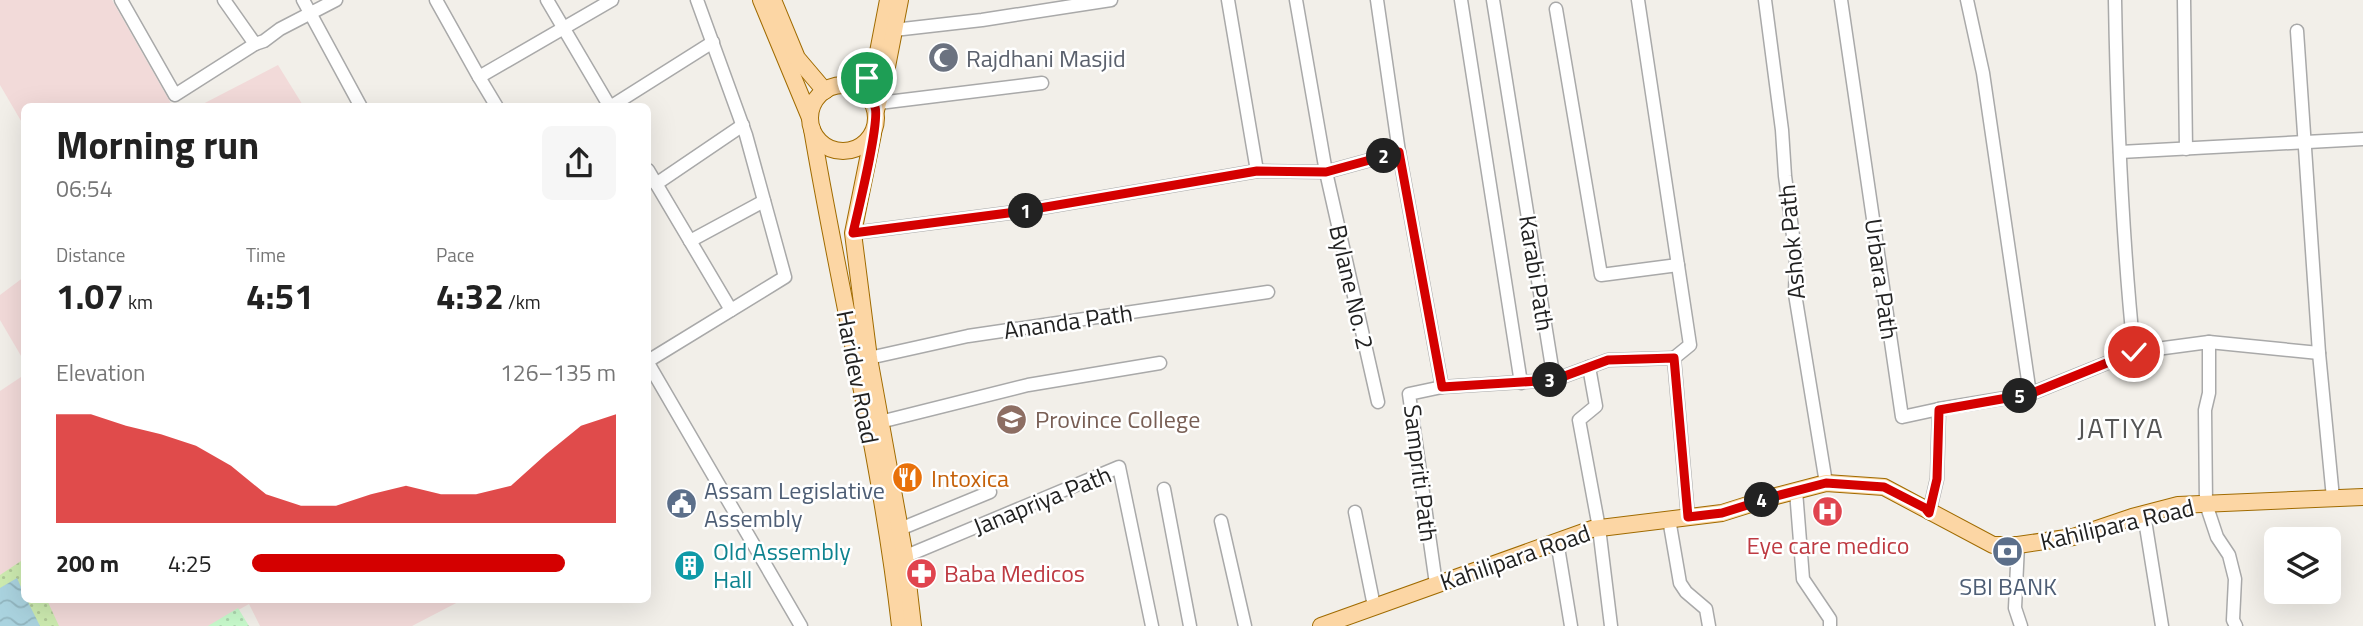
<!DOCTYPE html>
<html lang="en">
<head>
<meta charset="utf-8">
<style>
	body { margin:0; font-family:"Titillium Web",sans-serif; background:#f6f6f6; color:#222; height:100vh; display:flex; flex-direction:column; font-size:26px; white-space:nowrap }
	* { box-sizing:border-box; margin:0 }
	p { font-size:23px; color:#767676 }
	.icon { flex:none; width:38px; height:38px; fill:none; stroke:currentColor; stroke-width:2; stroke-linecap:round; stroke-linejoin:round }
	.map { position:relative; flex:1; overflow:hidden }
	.panel { position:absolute; left:21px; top:103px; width:630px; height:500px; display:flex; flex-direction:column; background:#fff; border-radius:10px; box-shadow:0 7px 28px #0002 }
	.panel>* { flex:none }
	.buttons { position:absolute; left:2264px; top:527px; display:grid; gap:14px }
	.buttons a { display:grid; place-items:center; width:77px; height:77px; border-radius:10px; background:#fff; box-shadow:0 7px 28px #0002; font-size:35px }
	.pin { position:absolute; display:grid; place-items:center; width:60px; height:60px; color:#fff; margin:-30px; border:4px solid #fff; border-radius:50%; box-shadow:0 2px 7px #0007 }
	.km { position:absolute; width:35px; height:35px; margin:-18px; border-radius:50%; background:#222; color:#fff; font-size:19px; line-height:35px; text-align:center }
	.round { display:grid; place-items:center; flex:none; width:74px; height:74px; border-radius:10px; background:#f6f6f6 }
	.summary { display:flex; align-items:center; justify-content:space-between; height:119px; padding:0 35px }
	h1 { font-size:38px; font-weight:700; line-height:52px }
	.stats { display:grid; grid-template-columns:repeat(3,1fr); gap:10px; height:119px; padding:7px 35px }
	.stats div { display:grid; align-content:center }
	.stats b { font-size:35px; font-weight:700 }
	.stats small { font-size:19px; font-weight:400 }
	.stats p { font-size:19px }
	.chart { height:196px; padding:14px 35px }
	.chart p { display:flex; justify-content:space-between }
	.chart svg { width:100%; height:126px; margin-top:7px; fill:#d40000; opacity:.7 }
	ul { padding:0 35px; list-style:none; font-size:23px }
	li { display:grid; grid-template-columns:112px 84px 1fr; align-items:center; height:52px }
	li i { height:18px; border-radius:9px; background:#d40000 }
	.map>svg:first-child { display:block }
	.commercial { fill:#f2dad9 }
	.park { fill:url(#park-dots) }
	.garden { fill:url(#garden-dots) }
	.water { fill:url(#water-waves) }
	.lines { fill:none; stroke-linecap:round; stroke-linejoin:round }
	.minor-casing { stroke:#a9a9a9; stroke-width:15 }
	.major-casing { stroke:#a06b00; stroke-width:18 }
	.minor { stroke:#fff; stroke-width:12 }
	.major { stroke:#fcd6a4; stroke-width:16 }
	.route-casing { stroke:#fff; stroke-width:14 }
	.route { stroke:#d40000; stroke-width:9 }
	.labels { text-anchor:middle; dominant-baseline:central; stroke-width:5; stroke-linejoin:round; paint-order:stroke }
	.worship-label { font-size:24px; fill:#5b616d; stroke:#fff; text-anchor:start }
	.street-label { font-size:24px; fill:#222; stroke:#fff }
	.education-label { font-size:24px; fill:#785e54; stroke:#fff; text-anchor:start }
	.food-label { font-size:24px; fill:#c56008; stroke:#fff; text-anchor:start }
	.service-label { font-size:24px; fill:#4e5e75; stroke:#fff; text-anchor:start }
	.health-label { font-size:24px; fill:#be3a42; stroke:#fff }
	.culture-label { font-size:24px; fill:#0d838f; stroke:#fff; text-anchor:start }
	.quarter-label { font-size:28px; letter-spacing:2px; fill:#555; stroke:#fff }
</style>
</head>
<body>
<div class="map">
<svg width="2363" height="626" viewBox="0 0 2363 626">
	<defs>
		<pattern id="park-dots" width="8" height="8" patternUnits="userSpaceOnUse" patternTransform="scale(1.75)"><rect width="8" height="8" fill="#c8facc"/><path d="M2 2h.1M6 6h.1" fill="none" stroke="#acd6af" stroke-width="1.8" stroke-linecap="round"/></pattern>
		<pattern id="garden-dots" width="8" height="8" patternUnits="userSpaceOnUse" patternTransform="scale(1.75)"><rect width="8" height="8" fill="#cdebb0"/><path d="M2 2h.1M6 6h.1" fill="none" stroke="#b0c997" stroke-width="1.8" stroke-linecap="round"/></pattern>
		<pattern id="water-waves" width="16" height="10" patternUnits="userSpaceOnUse" patternTransform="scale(1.75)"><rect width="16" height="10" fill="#aad3df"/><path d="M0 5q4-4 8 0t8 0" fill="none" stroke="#92b5bf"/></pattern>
	</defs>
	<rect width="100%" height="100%" fill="#f2efe9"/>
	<g class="commercial">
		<path d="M0,0H112L173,107H24V126L0,85Z"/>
		<path d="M278,65L304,107H197Z"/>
		<path d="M24,277V361L0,320V295Z"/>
		<path d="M24,375V600H462L412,626H260L249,604L210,626H0V391Z"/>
	</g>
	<path class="park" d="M238,608L249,626H208Z"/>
	<path class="garden" d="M24,559V600H47L59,626H0V575Z"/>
	<path class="water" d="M17,578L24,594V600H27L40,626H0V588Z"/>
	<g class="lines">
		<defs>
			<g id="minor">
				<path d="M121,0L175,95L255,44L264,41L280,29L336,0"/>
				<path d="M224,0L255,44"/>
				<path d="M303,0L361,107"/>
				<path d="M436,0L479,77L612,0"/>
				<path d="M547,0L610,107"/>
				<path d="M1228,0L1257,171"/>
				<path d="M1296,0L1326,172L1378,402"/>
				<path d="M1377,0L1399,152L1442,387L1554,380L1493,0"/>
				<path d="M1461,0L1521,383"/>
				<path d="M1638,0L1690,345L1674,358L1688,517"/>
				<path d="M1765,0L1782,130L1785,176L1796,258L1795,294L1826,483"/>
				<path d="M1841,0L1902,417L1939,409L1937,479L1929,513"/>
				<path d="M2115,0C2117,118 2122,235 2134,352"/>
				<path d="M2184,0L2186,149"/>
				<path d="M1556,9L1601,275L1678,265"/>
				<path d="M894,30L982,20L1111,0"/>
				<path d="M2297,31L2319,353L2333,498"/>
				<path d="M479,77L497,107"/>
				<path d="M879,103L1042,83"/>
				<path d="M610,107L713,42"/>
				<path d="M2120,152L2363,139"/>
				<path d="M648,170L731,310"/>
				<path d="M656,184L743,125"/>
				<path d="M853,233L1016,212L1257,171L1326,172L1399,152"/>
				<path d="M690,241L764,201"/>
				<path d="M2209,342V393L2205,410L2206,504L2217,537L2229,555L2235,579L2233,620L2236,626"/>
				<path d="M869,358L968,336L1268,292"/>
				<path d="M648,361L785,277L746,135L697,0"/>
				<path d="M648,363L801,626"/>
				<path d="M1589,367L1596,406L1579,420L1599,528L1611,626"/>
				<path d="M1554,380L1608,360L1674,358"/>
				<path d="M2030,394L2134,352L2209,342L2319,353"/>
				<path d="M1939,409L2030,394L1983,73L1967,0"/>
				<path d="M880,422L1028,385L1160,363"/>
				<path d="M1164,489L1190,626"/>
				<path d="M1796,491L1803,579L1830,619V626"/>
				<path d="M1355,512L1374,606"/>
				<path d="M2144,514L2162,626"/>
				<path d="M1669,519L1680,583L1686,592L1706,609L1709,626"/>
				<path d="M1221,521L1245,626"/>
				<path d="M900,529L990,492"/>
				<path d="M1557,541L1571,626"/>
				<path d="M2018,545L2015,608L2021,626"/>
				<path d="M899,559L1119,467L1152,626"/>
				<path d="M1436,584L1409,394L1442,387"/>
			</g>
			<g id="major">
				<path d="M761,0L810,118"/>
				<path d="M773,0L797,58L825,91"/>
				<circle cx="843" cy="118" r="33"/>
				<path d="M846,85L868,78L874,73L888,0"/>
				<path d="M876,110L884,82L900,0"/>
				<path d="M812,129C840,295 881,459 900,626"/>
				<path d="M873,134L853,233L869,358L905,557L913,626"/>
				<path d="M1321,626L1592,529L1722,513L1776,496L1826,483L1884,487L1993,545H2018L2073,537L2132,517L2178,505L2363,497"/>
			</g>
		</defs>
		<use href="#minor" class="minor-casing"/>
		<use href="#major" class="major-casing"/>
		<use href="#minor" class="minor"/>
		<use href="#major" class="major"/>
	</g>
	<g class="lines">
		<defs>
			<path id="route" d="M867,78L846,85C859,88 870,94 875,107C880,122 858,211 853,233L1016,212L1257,171L1326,172L1399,152L1442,387L1554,380L1608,360L1674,358L1688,517L1722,513L1776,496L1826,483L1884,487L1925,508L1929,513L1937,479L1939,410L2030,394L2134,352"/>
		</defs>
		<use href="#route" class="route-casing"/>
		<use href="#route" class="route"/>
	</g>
	<defs>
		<symbol id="mosque-disc" viewBox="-11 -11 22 22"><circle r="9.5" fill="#6b7280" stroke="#fff"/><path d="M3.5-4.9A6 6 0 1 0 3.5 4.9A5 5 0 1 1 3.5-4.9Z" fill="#fff"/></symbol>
		<symbol id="university-disc" viewBox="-11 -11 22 22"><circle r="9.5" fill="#8d6e63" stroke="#fff"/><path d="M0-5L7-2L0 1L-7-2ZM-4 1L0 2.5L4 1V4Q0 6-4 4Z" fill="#fff"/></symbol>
		<symbol id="restaurant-disc" viewBox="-11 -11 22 22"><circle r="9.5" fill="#e8710a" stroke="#fff"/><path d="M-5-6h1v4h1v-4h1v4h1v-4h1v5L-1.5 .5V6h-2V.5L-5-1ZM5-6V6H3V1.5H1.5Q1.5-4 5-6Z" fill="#fff"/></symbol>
		<symbol id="civic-disc" viewBox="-11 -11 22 22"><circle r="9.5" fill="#5c6f8a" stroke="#fff"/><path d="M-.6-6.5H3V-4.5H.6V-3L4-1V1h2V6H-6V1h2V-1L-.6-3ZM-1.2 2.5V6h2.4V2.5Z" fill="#fff"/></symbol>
		<symbol id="hospital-disc" viewBox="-11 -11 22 22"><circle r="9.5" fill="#e0444e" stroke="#fff"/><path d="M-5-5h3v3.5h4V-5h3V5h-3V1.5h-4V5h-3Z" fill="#fff"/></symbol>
		<symbol id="bank-disc" viewBox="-11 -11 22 22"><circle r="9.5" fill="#5c6f8a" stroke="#fff"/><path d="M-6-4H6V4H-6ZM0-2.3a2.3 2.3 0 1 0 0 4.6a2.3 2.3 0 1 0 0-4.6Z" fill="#fff"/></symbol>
		<symbol id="building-disc" viewBox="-11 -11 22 22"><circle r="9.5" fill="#0f9aa8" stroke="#fff"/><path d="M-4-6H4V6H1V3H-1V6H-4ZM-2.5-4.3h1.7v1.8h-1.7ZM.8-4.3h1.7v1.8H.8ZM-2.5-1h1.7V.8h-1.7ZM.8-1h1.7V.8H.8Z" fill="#fff"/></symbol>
		<symbol id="pharmacy-disc" viewBox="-11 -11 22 22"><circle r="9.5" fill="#e0444e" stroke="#fff"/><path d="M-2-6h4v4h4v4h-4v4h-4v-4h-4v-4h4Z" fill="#fff"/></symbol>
	</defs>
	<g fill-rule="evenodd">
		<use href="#mosque-disc" x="926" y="40" width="35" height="35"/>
		<use href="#university-disc" x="994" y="402" width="35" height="35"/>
		<use href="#restaurant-disc" x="890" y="460" width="35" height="35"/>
		<use href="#civic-disc" x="664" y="486" width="35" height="35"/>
		<use href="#hospital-disc" x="1810" y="494" width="35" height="35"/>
		<use href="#bank-disc" x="1990" y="534" width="35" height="35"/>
		<use href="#building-disc" x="672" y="548" width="35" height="35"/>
		<use href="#pharmacy-disc" x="904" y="556" width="35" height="35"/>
	</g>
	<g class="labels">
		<g class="worship-label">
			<text x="966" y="58">Rajdhani Masjid</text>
		</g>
		<g class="street-label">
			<text transform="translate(1791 242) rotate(-95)">Ashok Path</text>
			<text transform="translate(1537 273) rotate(81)">Karabi Path</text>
			<text transform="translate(1882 279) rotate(82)">Urbara Path</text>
			<text transform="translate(1352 287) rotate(77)">Bylane No. 2</text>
			<text transform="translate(1068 321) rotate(-8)">Ananda Path</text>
			<text transform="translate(858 377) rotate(79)">Haridev Road</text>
			<text transform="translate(1421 473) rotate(83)">Sampriti Path</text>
			<text transform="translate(1042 500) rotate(-22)">Janapriya Path</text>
			<text transform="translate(2117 524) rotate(-13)">Kahilipara Road</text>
			<text transform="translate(1515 557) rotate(-19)">Kahilipara Road</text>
		</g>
		<g class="education-label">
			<text x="1035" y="419">Province College</text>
		</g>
		<g class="food-label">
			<text x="931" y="478">Intoxica</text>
		</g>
		<g class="service-label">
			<text x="704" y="490">Assam Legislative<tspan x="704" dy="28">Assembly</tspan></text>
			<text x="2008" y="586" text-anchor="middle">SBI BANK</text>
		</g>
		<g class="health-label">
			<text x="1828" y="545">Eye care medico</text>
			<text x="944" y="573" text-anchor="start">Baba Medicos</text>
		</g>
		<g class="culture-label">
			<text x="713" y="551">Old Assembly<tspan x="713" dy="28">Hall</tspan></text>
		</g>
		<g class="quarter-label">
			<text x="2121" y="427">JATIYA</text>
		</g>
	</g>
</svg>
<div class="buttons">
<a><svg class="icon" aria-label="layers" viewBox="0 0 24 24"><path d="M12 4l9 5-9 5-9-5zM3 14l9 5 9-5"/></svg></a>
</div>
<div class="pin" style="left:867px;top:78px;background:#1e9e55"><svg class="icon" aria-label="arrive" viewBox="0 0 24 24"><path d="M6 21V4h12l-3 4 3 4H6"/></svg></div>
<div class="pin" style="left:2134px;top:352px;background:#d93025"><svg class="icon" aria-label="check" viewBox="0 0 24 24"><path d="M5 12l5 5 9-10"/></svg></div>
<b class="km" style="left:1026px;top:211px">1</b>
<b class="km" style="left:1384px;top:156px">2</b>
<b class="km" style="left:1550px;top:380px">3</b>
<b class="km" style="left:1762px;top:500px">4</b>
<b class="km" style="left:2020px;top:396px">5</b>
<section class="panel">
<div class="summary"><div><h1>Morning run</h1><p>06:54</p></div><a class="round"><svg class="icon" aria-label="share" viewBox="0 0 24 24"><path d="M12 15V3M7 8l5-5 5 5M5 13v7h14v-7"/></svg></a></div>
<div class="stats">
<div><p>Distance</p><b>1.07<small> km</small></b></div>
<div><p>Time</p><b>4:51</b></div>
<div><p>Pace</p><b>4:32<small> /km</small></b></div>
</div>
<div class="chart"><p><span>Elevation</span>126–135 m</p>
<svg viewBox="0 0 160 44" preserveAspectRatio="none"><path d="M0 44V6L10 6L20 10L30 13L40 17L50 24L60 34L70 38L80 38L90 34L100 31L110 34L120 34L130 31L140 20L150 10L160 6V44z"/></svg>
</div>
<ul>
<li><b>200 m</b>4:25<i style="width:86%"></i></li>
</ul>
</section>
</div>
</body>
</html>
